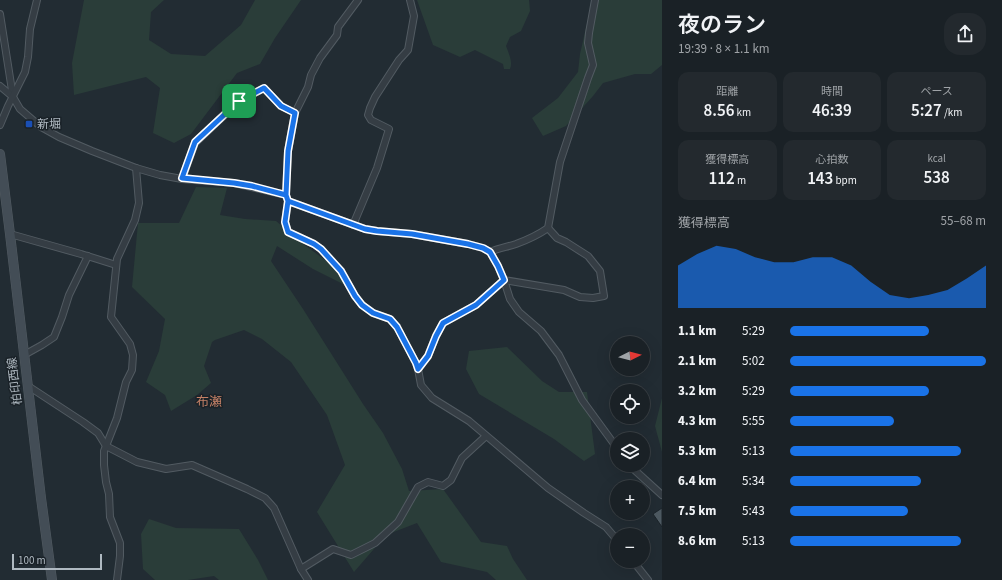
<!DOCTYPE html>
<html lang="ja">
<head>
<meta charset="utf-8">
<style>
	body { margin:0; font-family:"Source Sans 3","Noto Sans JP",sans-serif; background:#23292e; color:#f1f3f6; height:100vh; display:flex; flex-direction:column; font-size:15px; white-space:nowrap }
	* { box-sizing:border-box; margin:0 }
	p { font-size:13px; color:#9fa3a7 }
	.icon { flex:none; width:22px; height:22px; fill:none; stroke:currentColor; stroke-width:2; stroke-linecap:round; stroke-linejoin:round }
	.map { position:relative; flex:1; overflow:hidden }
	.sheet { display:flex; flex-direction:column; background:#1a2126; width:340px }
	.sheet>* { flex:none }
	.needle { width:26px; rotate:84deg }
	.fabs { position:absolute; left:610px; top:336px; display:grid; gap:8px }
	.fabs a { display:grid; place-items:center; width:40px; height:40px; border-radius:50%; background:#1a2126; box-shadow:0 4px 16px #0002,0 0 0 1px #383e43; font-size:20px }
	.scale { position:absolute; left:12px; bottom:10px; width:90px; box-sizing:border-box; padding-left:4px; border:2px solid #afb9c1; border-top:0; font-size:11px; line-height:14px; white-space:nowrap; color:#afb9c1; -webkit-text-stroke:3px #1a2228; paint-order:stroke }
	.pin { position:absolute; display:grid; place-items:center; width:34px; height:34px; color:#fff; margin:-17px; border-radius:8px; box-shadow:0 2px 6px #0006 }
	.round { display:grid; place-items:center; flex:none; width:42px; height:42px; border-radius:16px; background:#23292e }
	.overview { display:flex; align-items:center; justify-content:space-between; height:68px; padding:0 16px }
	h1 { font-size:22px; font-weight:600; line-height:30px }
	.metrics { display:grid; grid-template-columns:repeat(3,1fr); gap:6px; height:68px; padding:4px 16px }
	.metrics div { display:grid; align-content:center; border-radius:10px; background:#23292e; text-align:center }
	.metrics b { font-size:17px; font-weight:600 }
	.metrics small { font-size:11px; font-weight:400 }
	.metrics p { font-size:11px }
	.chart { height:112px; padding:8px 16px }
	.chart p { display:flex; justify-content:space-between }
	.chart svg { width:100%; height:72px; margin-top:4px; fill:#1a73e8; opacity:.7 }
	ul { padding:0 16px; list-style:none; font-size:13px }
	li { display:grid; grid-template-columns:64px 48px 1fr; align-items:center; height:30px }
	li i { height:10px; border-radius:5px; background:#1a73e8 }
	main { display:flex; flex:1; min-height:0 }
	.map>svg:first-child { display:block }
	.green { fill:#2a3d39 }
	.building { fill:#4d5961; stroke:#1c242a }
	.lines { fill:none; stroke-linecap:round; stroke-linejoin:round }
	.minor-casing { stroke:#525b62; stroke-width:8 }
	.secondary-casing { stroke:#525b62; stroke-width:10 }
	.minor { stroke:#353d44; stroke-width:6 }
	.secondary { stroke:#434d56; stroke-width:9 }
	.route-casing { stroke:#fff; stroke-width:8 }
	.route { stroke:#1a73e8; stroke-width:5 }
	.transit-dot { fill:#1a4fb4; stroke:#1a2228; stroke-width:1.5 }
	.labels { text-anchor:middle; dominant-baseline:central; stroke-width:3; stroke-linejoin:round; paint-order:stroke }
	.poi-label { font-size:12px; fill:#afb9c1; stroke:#1a2228; text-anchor:start }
	.street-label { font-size:12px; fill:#afb9c1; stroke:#1a2228 }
	.neighbourhood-label { font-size:13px; fill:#c48066; stroke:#1a2228 }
</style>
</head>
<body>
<main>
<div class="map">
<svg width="662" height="580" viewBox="0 0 662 580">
	<rect width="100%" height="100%" fill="#222c33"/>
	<g class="green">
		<path d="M84,0H164L151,12L149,40L171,54L205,56L241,25L255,0H301L275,38L260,64L237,73L191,134L174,143L153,133L160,88L146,77L74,95L72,63Z"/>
		<path d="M417,0H529L530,11L521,31L510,37L506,46C509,54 513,62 510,69H504L503,64L475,50L460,57L433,45Z"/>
		<path d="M595,0H662V65L651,74H635L603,83L593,96L566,126L543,136L532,118L558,98L578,72L580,54L588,19Z"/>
		<path d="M196,187L227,188L220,215L245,219L276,221L303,244L328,262L349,282L347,286L313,269L277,246L271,261L303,309L363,404L383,433L402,469L409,491L443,489L481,542L507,546L513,559L527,580H496L487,572L441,562L417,523L386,535L354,572L317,512L345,465L327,415L291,362L262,339L244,330L215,340L212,342L204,366L211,383L197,395L171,411L165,395L146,382L159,351L165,319L132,287L138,223H179Z"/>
		<path d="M507,347L542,381L559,392H587L595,454L584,461L554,439L479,394L466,369L469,351Z"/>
		<path d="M662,398V452L655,426Z"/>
		<path d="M149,519L176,528L239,529L258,560L268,580H219L214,576L188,580H155L143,569L141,534Z"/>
	</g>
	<path class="building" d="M662,508V527L653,514Z"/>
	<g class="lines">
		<defs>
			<g id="minor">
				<path d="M0,14L13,97L20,109L41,127L59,137L92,151L136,168L160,175L182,179L234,183L286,195L288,201L365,229L377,231L412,234L468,244L483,248L490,252L498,266L504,280L510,299L519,312L541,331L559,355L582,400L617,448"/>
				<path d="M0,86L13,97"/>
				<path d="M0,125L8,106L25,72L28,57L30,29L37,0"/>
				<path d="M182,179L195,143L239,101L264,88L281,106L295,113"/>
				<path d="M286,195L288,151L295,113L308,87L311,75L320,58L337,35L338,27L358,0"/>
				<path d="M288,201L285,222L288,232L314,244L321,249L341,271L355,296L362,305L373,313L390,319L397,327L416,363L418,369L421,385L432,398L469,421L548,488L584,513L606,527L617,540"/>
				<path d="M353,225L377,168L389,129L371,120L368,115L370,108L375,97L399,60L408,50L414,16L410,0"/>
				<path d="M10,234L81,254L116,265"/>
				<path d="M490,252C498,248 507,247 516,244C527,240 538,235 548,228L560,162L588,78L593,65L588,43L589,33L595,0"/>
				<path d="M24,355L42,345L54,337L62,317L69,295L88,256"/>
				<path d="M418,369L428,356L436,336L443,323L476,305L504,280L564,290L580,297L593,298L604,296L600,271L588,256L566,242L557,238L548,228"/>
				<path d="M28,386L83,422L98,433L106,446L137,462L166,469L192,465L247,489L265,498L274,508L301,569L308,580"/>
				<path d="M629,465L662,495"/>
				<path d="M633,561L648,580"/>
				<path d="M301,569L333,549L351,555L375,543L398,522L418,487L428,482L443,486L451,480L462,458L486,436"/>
				<path d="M117,580L120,556V543L110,517L109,494L106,482L104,465V451L117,418L126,382L132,370L133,355L130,344L111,317L117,259L135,220L139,203L136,168"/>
			</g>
			<path id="secondary" d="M0,154L10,234L41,498L52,580"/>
		</defs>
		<use href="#minor" class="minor-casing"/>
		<use href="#secondary" class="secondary-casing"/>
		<use href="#minor" class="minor"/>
		<use href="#secondary" class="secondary"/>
	</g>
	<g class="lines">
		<defs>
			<path id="route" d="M239,101L195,142L182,178L234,183L252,186L286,195L288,201L365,229L377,231L412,234L468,244L483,248L490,252L498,266L504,280L476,305L443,323L436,336L428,356L418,369L416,363L397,327L390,319L373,313L362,305L355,296L341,271L321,249L314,244L288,232L285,222L288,201L286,195L288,151L295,113L281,106L264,88L239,101"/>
		</defs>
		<use href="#route" class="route-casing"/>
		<use href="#route" class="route"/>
	</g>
	<rect class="transit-dot" x="25" y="120" width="8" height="8" rx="2"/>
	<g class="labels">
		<g class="poi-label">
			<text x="37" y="124">新堀</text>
		</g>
		<g class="street-label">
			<text transform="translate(15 381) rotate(-97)">柏印西線</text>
		</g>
		<g class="neighbourhood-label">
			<text x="209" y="402">布瀬</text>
		</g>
	</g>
</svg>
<div class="fabs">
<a><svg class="needle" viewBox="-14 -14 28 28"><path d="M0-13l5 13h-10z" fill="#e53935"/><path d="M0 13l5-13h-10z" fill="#9fa3a7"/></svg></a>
<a><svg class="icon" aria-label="locate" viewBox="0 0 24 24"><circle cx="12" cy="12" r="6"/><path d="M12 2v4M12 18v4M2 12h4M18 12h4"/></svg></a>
<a><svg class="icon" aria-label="layers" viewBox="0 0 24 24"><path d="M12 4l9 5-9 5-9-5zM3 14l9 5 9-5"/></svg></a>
<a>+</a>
<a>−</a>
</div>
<div class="scale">100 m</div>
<div class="pin" style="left:239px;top:101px;background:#1e9e55"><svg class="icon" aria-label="arrive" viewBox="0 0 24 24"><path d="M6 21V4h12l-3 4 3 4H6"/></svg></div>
</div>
<section class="sheet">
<div class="overview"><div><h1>夜のラン</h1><p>19:39 · 8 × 1.1 km</p></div><a class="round"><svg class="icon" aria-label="share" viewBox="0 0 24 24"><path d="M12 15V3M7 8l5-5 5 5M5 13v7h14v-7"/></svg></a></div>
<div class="metrics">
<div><p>距離</p><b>8.56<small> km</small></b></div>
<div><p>時間</p><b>46:39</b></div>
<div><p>ペース</p><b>5:27<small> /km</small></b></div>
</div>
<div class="metrics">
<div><p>獲得標高</p><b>112<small> m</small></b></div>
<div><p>心拍数</p><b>143<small> bpm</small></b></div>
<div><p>kcal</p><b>538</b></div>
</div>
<div class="chart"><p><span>獲得標高</span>55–68 m</p>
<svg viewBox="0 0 160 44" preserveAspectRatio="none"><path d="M0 44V18L10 11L20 6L30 8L40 13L50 16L60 16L70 13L80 13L90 18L100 28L110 36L120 38L130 36L140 33L150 26L160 18V44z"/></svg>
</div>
<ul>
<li><b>1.1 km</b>5:29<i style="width:71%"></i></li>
<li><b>2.1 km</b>5:02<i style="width:100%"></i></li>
<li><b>3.2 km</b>5:29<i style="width:71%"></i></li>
<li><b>4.3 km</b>5:55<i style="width:53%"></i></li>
<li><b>5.3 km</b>5:13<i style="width:87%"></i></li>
<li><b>6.4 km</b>5:34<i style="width:67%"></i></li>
<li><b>7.5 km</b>5:43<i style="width:60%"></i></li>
<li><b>8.6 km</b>5:13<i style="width:87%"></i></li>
</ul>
</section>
</main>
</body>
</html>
